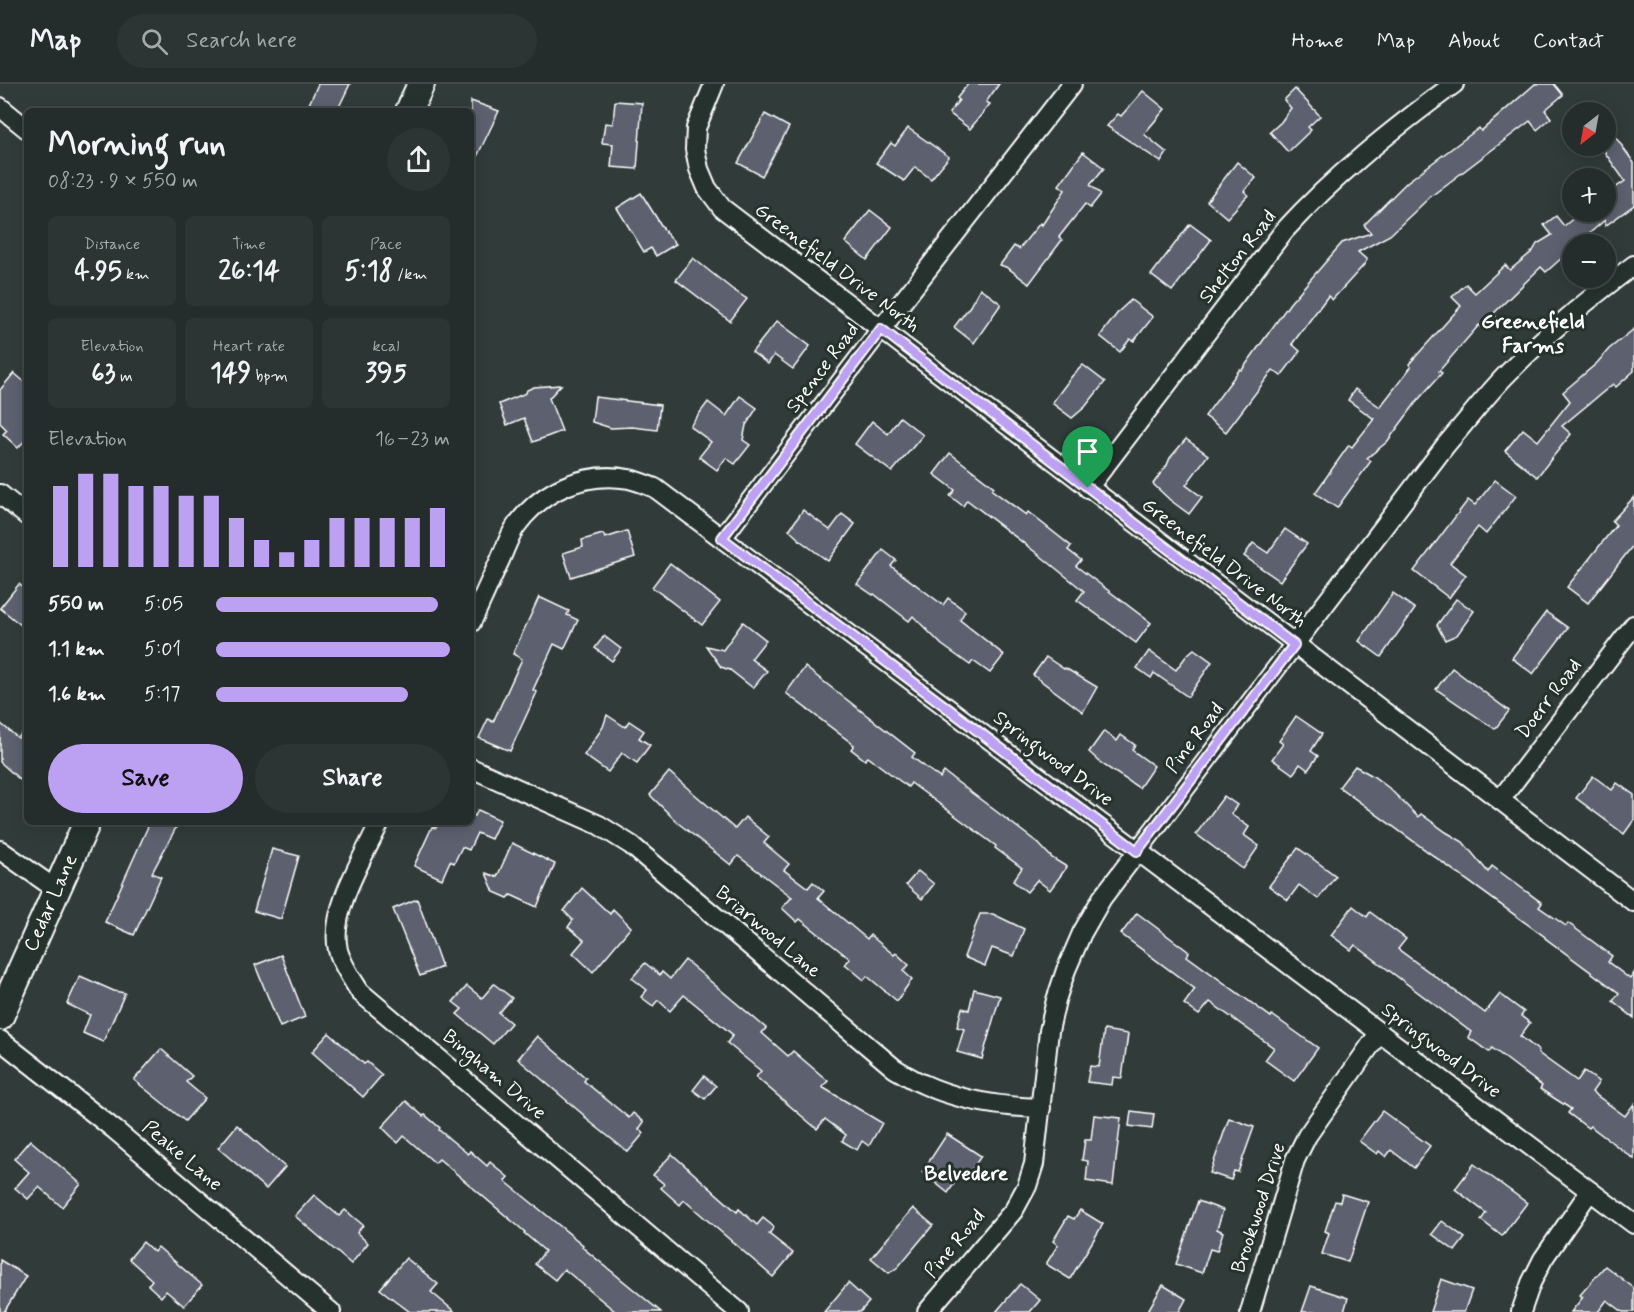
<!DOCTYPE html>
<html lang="en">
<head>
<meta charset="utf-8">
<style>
	body { margin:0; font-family:Mynerve,sans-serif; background:#2d3534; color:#f1f3f6; height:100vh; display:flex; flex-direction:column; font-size:22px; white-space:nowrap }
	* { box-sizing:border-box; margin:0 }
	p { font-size:20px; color:#a3a8a9 }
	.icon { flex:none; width:33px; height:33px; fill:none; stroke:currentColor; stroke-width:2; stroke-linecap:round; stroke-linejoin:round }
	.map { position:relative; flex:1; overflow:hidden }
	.details { position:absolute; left:24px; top:24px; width:450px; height:717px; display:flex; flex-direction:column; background:#252d2c; border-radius:9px; box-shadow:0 3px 15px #0003,0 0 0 2px #424948 }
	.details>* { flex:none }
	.needle { width:39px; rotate:211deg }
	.fabs { position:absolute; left:1562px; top:18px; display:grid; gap:12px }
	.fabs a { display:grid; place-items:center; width:54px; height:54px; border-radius:50%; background:#252d2c; box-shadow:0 3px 15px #0003,0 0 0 2px #424948; font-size:30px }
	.pin { position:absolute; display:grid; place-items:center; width:51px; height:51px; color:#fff; margin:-62px -26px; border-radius:50% 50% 50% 0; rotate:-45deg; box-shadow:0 0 6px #0007 }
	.pin .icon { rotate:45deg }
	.round { display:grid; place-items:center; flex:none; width:63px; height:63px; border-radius:32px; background:#2d3534 }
	.headline { display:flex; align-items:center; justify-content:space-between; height:102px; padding:0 24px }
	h1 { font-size:33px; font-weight:800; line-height:45px }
	.metrics { display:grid; grid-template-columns:repeat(3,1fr); gap:9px; height:102px; padding:6px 24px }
	.metrics div { display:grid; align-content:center; border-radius:9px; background:#2d3534; text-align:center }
	.metrics b { font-size:26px; font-weight:800 }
	.metrics small { font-size:16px; font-weight:400 }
	.metrics p { font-size:16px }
	.chart { height:168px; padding:12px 24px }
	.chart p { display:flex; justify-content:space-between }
	.chart svg { width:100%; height:108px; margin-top:6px; stroke:#bca0f2; stroke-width:6 }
	.action { display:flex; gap:12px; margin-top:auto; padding:12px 24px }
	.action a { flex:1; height:69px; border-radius:36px; background:#bca0f2; color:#111; font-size:24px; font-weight:800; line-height:69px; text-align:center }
	.action a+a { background:#2d3534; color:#f1f3f6 }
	ul { padding:0 24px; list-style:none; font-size:20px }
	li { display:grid; grid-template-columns:96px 72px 1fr; align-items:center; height:45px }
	li i { height:15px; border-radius:8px; background:#bca0f2 }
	header { display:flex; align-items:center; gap:36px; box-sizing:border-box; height:84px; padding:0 30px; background:#252d2c; border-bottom:2px solid #424948 }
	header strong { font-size:28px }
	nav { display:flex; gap:33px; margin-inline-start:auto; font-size:21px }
	.search { width:420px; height:54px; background:#2d3534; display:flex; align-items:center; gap:15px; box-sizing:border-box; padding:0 21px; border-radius:33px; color:#a3a8a9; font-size:22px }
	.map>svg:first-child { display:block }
	.building { fill:#5d606e; stroke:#fff; stroke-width:1.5 }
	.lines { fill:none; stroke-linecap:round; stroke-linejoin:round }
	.minor-casing { stroke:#fff; stroke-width:22 }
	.secondary-casing { stroke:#fff; stroke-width:30 }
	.minor { stroke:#26332d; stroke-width:18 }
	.secondary { stroke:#26332d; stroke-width:26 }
	.route-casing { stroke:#fff; stroke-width:12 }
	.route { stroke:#bca0f2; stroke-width:8 }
	.labels { text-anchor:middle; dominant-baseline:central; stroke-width:6; stroke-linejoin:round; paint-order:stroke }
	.street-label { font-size:20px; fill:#fff; stroke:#26332d }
	.neighbourhood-label { font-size:21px; font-weight:bold; fill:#fff; stroke:#26332d }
</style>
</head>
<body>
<header>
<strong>Map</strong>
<div class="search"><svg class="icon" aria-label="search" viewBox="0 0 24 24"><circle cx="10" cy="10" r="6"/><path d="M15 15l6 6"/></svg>Search here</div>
<nav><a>Home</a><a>Map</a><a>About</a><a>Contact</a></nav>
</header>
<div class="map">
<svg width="1634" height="1228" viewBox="0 0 1634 1228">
	<rect width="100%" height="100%" fill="#313c3a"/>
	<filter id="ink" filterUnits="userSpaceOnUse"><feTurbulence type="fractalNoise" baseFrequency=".0167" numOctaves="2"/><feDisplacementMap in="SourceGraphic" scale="12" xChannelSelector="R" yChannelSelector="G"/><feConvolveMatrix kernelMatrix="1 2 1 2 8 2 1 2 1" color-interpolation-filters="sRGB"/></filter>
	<g filter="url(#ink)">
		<g class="building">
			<path d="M318,0H350L337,27H306Z"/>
			<path d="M968,0H999L986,18L990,20L970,45L949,29L959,16L957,14Z"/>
			<path d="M1535,0H1554L1563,11L1545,26L1551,34L1537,46L1530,37L1430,113L1390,151L1358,168L1367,176L1363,182L1332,216L1328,212L1292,260L1300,267L1281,292L1273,286L1226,348L1205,332L1240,285L1242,286L1290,219L1342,159L1371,149L1364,141L1407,98L1479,44L1481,47Z"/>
			<path d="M1295,5L1320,32L1308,43L1311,46L1288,68L1270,48L1281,38L1291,24L1284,16Z"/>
			<path d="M1143,7L1165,25L1144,50L1167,69L1161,78L1107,42L1118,30L1121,32Z"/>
			<path d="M471,17L499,27L471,85Z"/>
			<path d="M615,17L642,19L637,85L611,83L613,60L602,59L605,39L613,40Z"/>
			<path d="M765,30L789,43L762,92L738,79Z"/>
			<path d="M1605,38L1634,79V121L1605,142V136L1577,160H1572V165L1546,188L1541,183L1493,230L1496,233L1483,245L1479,241L1439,287L1442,289L1418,316L1387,358L1367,374L1371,377L1337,424L1315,409L1349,361L1352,363L1374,335L1348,316L1355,305L1380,323L1411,283L1409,280L1461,222L1452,213L1466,200L1475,209L1505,181L1510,186L1533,167L1537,160L1552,151L1544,141L1556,132L1564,142L1581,128H1605V111L1625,97L1605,69Z"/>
			<path d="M908,44L949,73L931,95L915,83L904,97L876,79L891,59L895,62Z"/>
			<path d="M1083,68L1104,84L1090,101L1101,110L1090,124L1085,120L1059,153L1062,156L1029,200L1008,184L1000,181L1014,162L1019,165L1040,139L1042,141L1065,106L1059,101Z"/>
			<path d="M1237,78L1256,94L1244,107L1248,111L1227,134L1207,117Z"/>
			<path d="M641,109L666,149L676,160L656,172L651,164L644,168L617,124Z"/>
			<path d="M870,126L892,143L867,176L845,158Z"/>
			<path d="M1190,140L1211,156L1172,207L1151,191Z"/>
			<path d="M693,174L732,205L747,215L730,237L676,196Z"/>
			<path d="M980,204L1001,220L974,259L954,243L970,222Z"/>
			<path d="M1131,216L1153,233L1134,257L1130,255L1120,268L1100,252L1119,227Z"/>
			<path d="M777,237L810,262L793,285L774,271L768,280L752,268Z"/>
			<path d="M1634,245V287L1616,303L1613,300L1562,342L1571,350L1537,393L1505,367L1523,345L1538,357L1570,317L1563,308L1597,279L1609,265Z"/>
			<path d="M1083,281L1105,298L1085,323L1072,334L1052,319L1072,292Z"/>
			<path d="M14,289L27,300V354L18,364L3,350L7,346L0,339V306Z"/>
			<path d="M561,301L549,314L562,347L533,358L524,334L507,341L499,320L526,309L527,306L534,303Z"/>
			<path d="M740,312L757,324L746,341L743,356L750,361L735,380L726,374L717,386L699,373L711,358L690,342L708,318L726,332Z"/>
			<path d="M595,313L660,321L657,346L632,343L611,344L592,338Z"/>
			<path d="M900,333L923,351L892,388L855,360L872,337L888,350Z"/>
			<path d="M1186,355L1208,371L1186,401L1202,413L1189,430L1170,416L1153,400L1167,381L1170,374Z"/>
			<path d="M950,369L994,403L992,406L1026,431L1028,428L1071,462L1068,466L1081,476L1076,482L1151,539L1136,559L1077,516L1084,507L1043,474L967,416L963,422L950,412L955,406L934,390Z"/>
			<path d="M1495,396L1516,412L1486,450L1478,443L1450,479L1466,491L1449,514L1414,487L1468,416L1475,421Z"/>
			<path d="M1634,413V460L1588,519L1567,503L1616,441L1612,437Z"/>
			<path d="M803,426L830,446L842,430L855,440L828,477L802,458L789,446Z"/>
			<path d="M1285,445L1307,460L1280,497L1244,472L1253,459L1268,469Z"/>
			<path d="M627,447L635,473L571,493L563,469L583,463L582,456L603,450L605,454Z"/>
			<path d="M883,466L896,476L891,482L943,521L948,514L965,527L960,536L1004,571L990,589L973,577L970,581L942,561L913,532L909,537L874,510L873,511L857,500Z"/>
			<path d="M670,479L720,518L702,541L652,503Z"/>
			<path d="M19,500L27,507V546L0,524Z"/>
			<path d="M1393,509L1415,525L1381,573L1359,557Z"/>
			<path d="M539,513L569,527L567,531L578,536L564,565L554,560L533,606L537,608L510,667L479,654L488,635L493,638L522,575L513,570Z"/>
			<path d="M1456,515L1474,527L1457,551L1445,556L1437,541Z"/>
			<path d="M1546,528L1568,544L1533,590L1512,574Z"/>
			<path d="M743,538L766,556L751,575L767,587L753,604L730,586L721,583L706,562L723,566Z"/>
			<path d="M604,552L621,565L612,577L595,564Z"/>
			<path d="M1194,565L1212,578L1188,613L1154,589L1151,594L1137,584L1149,567L1176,586L1187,571Z"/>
			<path d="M1046,573L1064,585L1065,584L1097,603L1083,628L1033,591Z"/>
			<path d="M805,583L915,669L912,673L940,694L944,688L1038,759L1052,774L1067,783L1050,806L1037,796L1027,808L1013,797L1022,784L995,764L996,762L911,699L908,703L868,673L865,676L851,665L854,661L786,609Z"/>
			<path d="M1452,584L1509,627L1495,645L1436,605Z"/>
			<path d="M607,631L625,643L629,637L644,647L639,654L650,661L637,679L622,669L608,688L584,671L603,643Z"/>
			<path d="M1296,632L1322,650L1311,667L1318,672L1308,686L1300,680L1293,690L1272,675L1283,660L1279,657Z"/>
			<path d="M0,639L18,654L27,643V702L0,678Z"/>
			<path d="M1104,647L1117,657L1121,651L1135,661L1132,666L1154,682L1139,704L1102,680L1089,668Z"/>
			<path d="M1355,682L1373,692L1389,704L1418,733L1421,730L1446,748L1463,758L1488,788L1492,782L1542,819L1539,823L1566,842L1568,839L1612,872L1608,878L1630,895L1634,889V934L1613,917L1619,909L1545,854V853L1339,703Z"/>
			<path d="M669,688L735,745L745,733L769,753L764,759L789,780L784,786L808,804L813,798L824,807L818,814L867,855L870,851L894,871L896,869L909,881L903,887L912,895L897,917L867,892L864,896L845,880L850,875L800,835L797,838L782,824L792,813L738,772L731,781L678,739L650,711Z"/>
			<path d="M1593,692L1612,706L1617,699L1634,711V736L1624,750L1576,714Z"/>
			<path d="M1224,712L1237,721L1231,730L1249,743L1244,751L1259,762L1243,785L1196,750Z"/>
			<path d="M478,726L500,736L491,755L477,749L469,766L462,763L454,779L450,777L442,795L414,782L432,743L436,744L439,738H471V730L475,732Z"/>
			<path d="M150,738H179L152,789L161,793L134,851L105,838Z"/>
			<path d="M512,759L555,780L537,823L511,811L508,814L494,808L486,789L497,793Z"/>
			<path d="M1298,764L1336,792L1318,815L1299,801L1288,816L1269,802Z"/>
			<path d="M272,765L299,772L281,835L254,827Z"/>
			<path d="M918,787L934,800L922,815L906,801Z"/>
			<path d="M582,804L610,830L613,825L631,843L593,888L573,869L584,856L568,843L573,836L564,827Z"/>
			<path d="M417,815L442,883L420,892L393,825Z"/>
			<path d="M1353,822L1367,833L1370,828L1406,855L1398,865L1485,929L1500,910L1524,928L1521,932L1530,939L1520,952L1539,967L1538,969L1577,997L1584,987L1599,998L1592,1008L1625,1032L1634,1020V1075L1590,1042L1588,1044L1568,1029L1571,1025L1540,1005L1542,1002L1492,964L1489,968L1468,953L1471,948L1355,861L1351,866L1331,851Z"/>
			<path d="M1137,829L1189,868L1187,872L1271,933L1272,931L1318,964L1294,997L1265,976L1274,964L1210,918L1199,931L1184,920L1195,905L1121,850Z"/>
			<path d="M980,830H993L1024,845L1014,872L992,864L985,882L964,873Z"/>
			<path d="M281,871L305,933L280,943L255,881Z"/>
			<path d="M685,876L766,944L762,949L788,972L793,967L828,997L822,1003L882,1039L869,1062L862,1057L857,1066L842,1057L846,1051L825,1035L817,1045L756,993L761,987L727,959L733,951L684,911L670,927L658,916L653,922L641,913L647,906L632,894L645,879L660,891L662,888L670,895Z"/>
			<path d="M80,892L114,907L125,909L103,958L83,949L90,931L67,920Z"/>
			<path d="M494,900L512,914L499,929L511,939L493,960L457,930L462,925L453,918L467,902L482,914Z"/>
			<path d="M974,905L1000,912L982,975L957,968L964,945L957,943L962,924L969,926Z"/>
			<path d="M1104,946L1128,950L1122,994L1113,993L1112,1001L1087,998L1090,982L1099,983Z"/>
			<path d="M329,949L364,980L367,978L382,991L363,1013L312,968Z"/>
			<path d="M537,952L586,994L584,997L629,1034L633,1029L644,1038L639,1045L644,1049L628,1068L585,1034L586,1033L518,975Z"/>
			<path d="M161,965L192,992L186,998L205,1014L185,1037L134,996Z"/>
			<path d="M704,992L716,1002L705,1015L693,1006Z"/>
			<path d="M406,1017L423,1032L425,1031L440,1044L439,1046L468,1070L470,1067L487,1082L490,1078L508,1093L505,1097L583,1161L582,1163L661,1228H616L564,1185L555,1196L535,1180L545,1167L524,1149L525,1148L439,1075L435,1079L404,1052L398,1059L382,1043Z"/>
			<path d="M1131,1027L1154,1030L1152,1045L1129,1042Z"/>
			<path d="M1382,1027L1430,1062L1414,1084L1391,1066L1386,1073L1379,1067L1377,1070L1359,1057Z"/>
			<path d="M1094,1031L1121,1034L1113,1101L1086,1097L1088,1077L1082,1076L1085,1056H1091Z"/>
			<path d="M1229,1034L1254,1043L1238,1088L1234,1087L1231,1096L1210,1089Z"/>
			<path d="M237,1041L285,1083L266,1105L218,1064Z"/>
			<path d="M947,1050L981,1072L965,1096L959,1092L948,1109L922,1088Z"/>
			<path d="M30,1056L81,1100L62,1123L39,1103L28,1115L15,1104L29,1088L14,1075Z"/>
			<path d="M672,1070L737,1128L739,1125L757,1141L763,1134L774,1143L769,1150L793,1169L773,1193L684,1116L680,1121L661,1104L664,1100L653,1091Z"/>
			<path d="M1474,1080L1527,1119L1502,1152L1481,1136L1486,1129L1455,1105Z"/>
			<path d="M1342,1110L1368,1118L1348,1178L1322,1170L1329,1149L1325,1147L1335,1117L1340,1118Z"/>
			<path d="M314,1111L339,1132L345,1126L363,1141L357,1149L368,1159L351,1180L295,1132Z"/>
			<path d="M1198,1117L1223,1126L1217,1145L1223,1148L1217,1167L1210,1165L1202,1189L1176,1180Z"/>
			<path d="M913,1124L933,1141L898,1183L889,1189L871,1174Z"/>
			<path d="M1080,1126L1103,1140L1070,1195L1046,1180L1058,1161L1053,1157L1068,1132L1074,1135Z"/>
			<path d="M1442,1137L1465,1154L1455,1167L1432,1150Z"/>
			<path d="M143,1158L154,1168L158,1163L202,1201L184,1222L166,1207L161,1213L148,1201L152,1196L129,1175Z"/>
			<path d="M406,1174L438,1200L431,1208L455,1228H410L380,1205Z"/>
			<path d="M0,1176L26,1192L4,1228H0Z"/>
			<path d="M1605,1182L1634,1204V1228H1623L1607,1216L1598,1228H1571L1583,1213L1580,1211Z"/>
			<path d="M1441,1195L1472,1206L1464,1228H1430Z"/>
			<path d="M848,1199L869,1218L860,1228H824Z"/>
			<path d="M1020,1200L1040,1216L1030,1228H996Z"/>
			<path d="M1163,1201L1186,1215L1179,1228H1147Z"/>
			<path d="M1311,1202L1348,1214L1344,1228H1302Z"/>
		</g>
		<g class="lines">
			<defs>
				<g id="minor">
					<path d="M714,0L696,44L695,65L699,85L707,104L722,124L1634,818"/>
					<path d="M0,23L27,45"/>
					<path d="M1088,404L1284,147C1335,91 1393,45 1454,0"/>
					<path d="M0,410L27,432"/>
					<path d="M722,454L881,245L1072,0"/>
					<path d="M471,539C481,518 490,497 500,476C505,465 509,452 516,442C542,406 585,387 629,395C638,397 647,401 655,404L1634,1140"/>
					<path d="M471,684L599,741L631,761L894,984C904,990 913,996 923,1000C960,1017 1000,1023 1041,1024"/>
					<path d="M1500,716L1634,541"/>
					<path d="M380,738C364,772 329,827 338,866C342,881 352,895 360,908L739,1228"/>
					<path d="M0,766L57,806"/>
					<path d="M0,956L115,1046L331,1228"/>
					<path d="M927,1228L1014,1126L1027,1102L1034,1080L1049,947L1056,916L1066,886L1082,849L1102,814L1445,362C1465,339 1484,314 1505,292C1545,251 1588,215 1634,181"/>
					<path d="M1250,1228L1295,1076L1307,1052L1379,949"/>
					<path d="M1521,1228L1531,1199L1543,1175L1590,1107"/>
				</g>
				<g id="secondary">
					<path d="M409,27L421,0"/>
					<path d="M0,933L87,738"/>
				</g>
			</defs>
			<use href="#minor" class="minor-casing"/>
			<use href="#secondary" class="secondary-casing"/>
			<use href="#minor" class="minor"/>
			<use href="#secondary" class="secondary"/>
		</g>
	</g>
	<g class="lines" filter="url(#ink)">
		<defs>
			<path id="route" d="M881,245L1294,561L1137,767L722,454Z"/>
		</defs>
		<use href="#route" class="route-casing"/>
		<use href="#route" class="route"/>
	</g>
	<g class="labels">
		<g class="street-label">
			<text transform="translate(1238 173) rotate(-52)">Shelton Road</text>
			<text transform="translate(837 184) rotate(37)">Greenefield Drive North</text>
			<text transform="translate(823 284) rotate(-53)">Spence Road</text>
			<text transform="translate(1224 479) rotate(37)">Greenefield Drive North</text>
			<text transform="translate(1549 615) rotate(-53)">Doerr Road</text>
			<text transform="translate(1195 654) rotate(-53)">Pine Road</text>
			<text transform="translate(1053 675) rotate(37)">Springwood Drive</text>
			<text transform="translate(51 819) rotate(-66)">Cedar Lane</text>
			<text transform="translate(768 848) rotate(40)">Briarwood Lane</text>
			<text transform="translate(1441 967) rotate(37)">Springwood Drive</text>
			<text transform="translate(494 991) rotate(40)">Bingham Drive</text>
			<text transform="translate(182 1072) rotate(40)">Peake Lane</text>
			<text transform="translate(1259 1124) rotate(-72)">Brookwood Drive</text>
			<text transform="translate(955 1160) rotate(-50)">Pine Road</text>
		</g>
		<g class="neighbourhood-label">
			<text x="1533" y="238">Greenefield<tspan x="1533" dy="24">Farms</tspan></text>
			<text x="966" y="1090">Belvedere</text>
		</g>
	</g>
</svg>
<div class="fabs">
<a><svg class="needle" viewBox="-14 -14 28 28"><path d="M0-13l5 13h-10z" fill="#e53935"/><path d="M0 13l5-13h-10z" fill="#a3a8a9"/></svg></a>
<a>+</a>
<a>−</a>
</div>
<div class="pin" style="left:1088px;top:404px;background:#1e9e55"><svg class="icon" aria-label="arrive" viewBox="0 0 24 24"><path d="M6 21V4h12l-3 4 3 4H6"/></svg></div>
<section class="details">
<div class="headline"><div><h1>Morning run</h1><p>08:23 · 9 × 550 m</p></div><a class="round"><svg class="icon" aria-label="share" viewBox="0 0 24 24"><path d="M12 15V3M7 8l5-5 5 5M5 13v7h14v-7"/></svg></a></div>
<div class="metrics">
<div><p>Distance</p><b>4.95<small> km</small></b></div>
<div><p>Time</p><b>26:14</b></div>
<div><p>Pace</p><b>5:18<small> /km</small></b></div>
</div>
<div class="metrics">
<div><p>Elevation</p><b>63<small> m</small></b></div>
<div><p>Heart rate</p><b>149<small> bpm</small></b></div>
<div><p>kcal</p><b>395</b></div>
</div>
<div class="chart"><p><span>Elevation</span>16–23 m</p>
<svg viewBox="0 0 160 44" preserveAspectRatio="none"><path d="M5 44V11M15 44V6M25 44V6M35 44V11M45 44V11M55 44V15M65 44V15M75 44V24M85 44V33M95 44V38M105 44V33M115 44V24M125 44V24M135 44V24M145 44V24M155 44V20"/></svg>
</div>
<ul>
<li><b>550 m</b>5:05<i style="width:95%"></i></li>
<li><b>1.1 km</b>5:01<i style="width:100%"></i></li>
<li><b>1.6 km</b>5:17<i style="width:82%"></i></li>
</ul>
<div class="action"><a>Save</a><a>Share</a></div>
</section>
</div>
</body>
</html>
